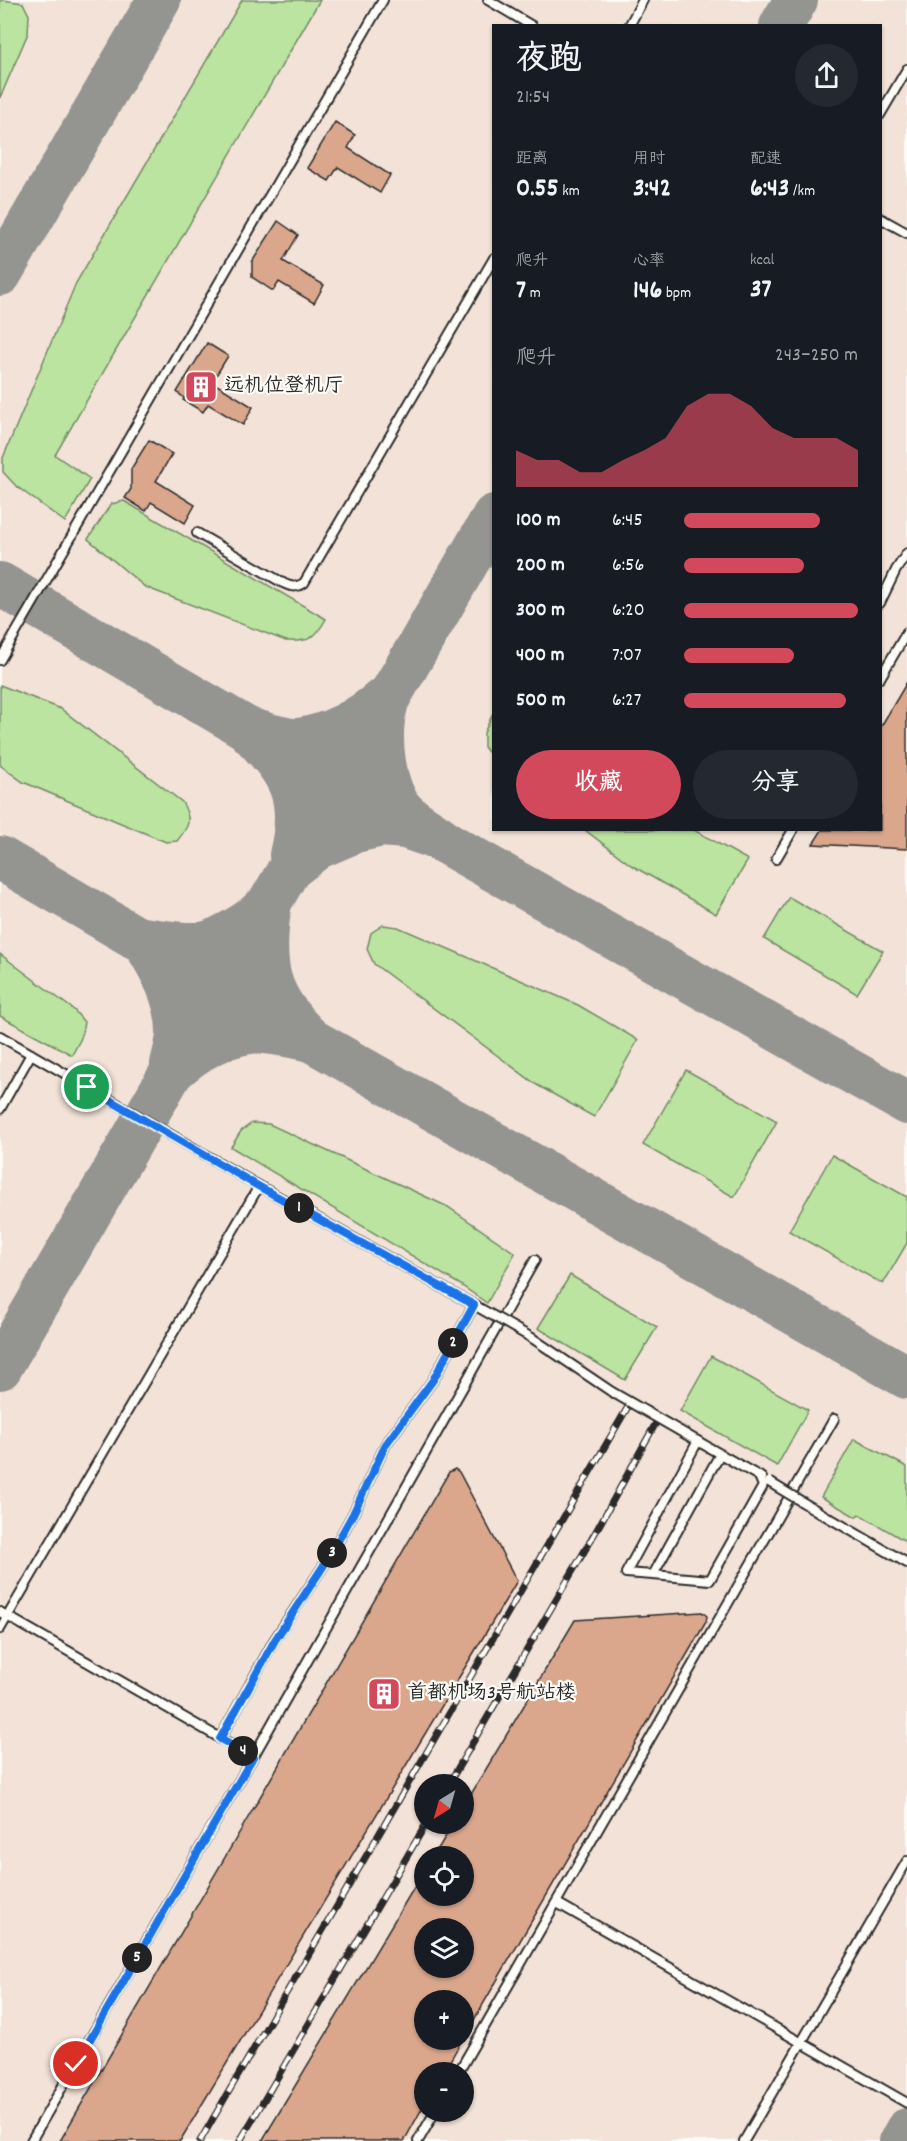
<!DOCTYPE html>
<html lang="zh">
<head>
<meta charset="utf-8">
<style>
	body { margin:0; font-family:Dekko,"LXGW WenKai TC",sans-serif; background:#242831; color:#f1f3f6; height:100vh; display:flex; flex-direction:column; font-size:22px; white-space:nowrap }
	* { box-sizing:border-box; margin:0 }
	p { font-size:20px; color:#9ea1a6 }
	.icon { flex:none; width:33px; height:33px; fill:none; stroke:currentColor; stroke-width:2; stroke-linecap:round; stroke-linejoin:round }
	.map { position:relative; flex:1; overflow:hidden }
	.panel { position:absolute; left:492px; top:24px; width:390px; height:807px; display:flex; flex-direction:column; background:#171b24; border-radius:0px; box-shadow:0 2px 4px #0004 }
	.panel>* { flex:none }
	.needle { width:39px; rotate:217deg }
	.fabs { position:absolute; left:414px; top:1774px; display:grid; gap:12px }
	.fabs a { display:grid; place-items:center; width:60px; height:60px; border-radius:50%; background:#171b24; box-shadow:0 2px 4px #0004; font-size:30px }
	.pin { position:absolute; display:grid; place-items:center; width:51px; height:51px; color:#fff; margin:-26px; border:3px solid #fff; border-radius:50%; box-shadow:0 2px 6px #0007 }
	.km { position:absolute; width:30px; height:30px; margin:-15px; border-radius:50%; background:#222; color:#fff; font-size:16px; line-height:30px; text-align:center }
	.round { display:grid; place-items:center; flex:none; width:63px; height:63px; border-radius:32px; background:#242831 }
	.overview { display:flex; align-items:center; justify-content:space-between; height:102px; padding:0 24px }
	h1 { font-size:33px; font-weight:800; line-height:45px }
	.figures { display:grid; grid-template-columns:repeat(3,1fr); gap:9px; height:102px; padding:6px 24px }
	.figures div { display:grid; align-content:center }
	.figures b { font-size:26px; font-weight:800 }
	.figures small { font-size:16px; font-weight:400 }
	.figures p { font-size:16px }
	.chart { height:168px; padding:12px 24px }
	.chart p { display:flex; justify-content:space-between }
	.chart svg { width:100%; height:108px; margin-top:6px; fill:#d1495b; opacity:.7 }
	.primary-button { display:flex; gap:12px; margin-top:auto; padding:12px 24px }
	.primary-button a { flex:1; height:69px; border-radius:36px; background:#d1495b; color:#fff; font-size:24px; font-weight:800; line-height:69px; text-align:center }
	.primary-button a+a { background:#242831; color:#f1f3f6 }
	ul { padding:0 24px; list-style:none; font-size:20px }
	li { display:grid; grid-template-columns:96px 72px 1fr; align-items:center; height:45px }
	li i { height:15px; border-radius:8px; background:#d1495b }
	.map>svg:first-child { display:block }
	.built { fill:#f2e2d7; fill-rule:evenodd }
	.green { fill:#bbe4a0; stroke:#738866; stroke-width:1.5 }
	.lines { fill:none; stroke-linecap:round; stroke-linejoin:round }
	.taxiway { stroke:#949491; stroke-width:44 }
	.building { fill:#daa78d; stroke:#2b2b2b; stroke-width:1.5; fill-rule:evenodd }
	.service-casing { stroke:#2b2b2b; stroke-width:12 }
	.service { stroke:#fdfcf7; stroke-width:8 }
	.rail-casing { stroke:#2b2b2b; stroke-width:7 }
	.rail { stroke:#fdfcf7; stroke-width:4.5; stroke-dasharray:14; stroke-linecap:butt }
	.service-bridge-casing { stroke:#2b2b2b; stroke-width:12; stroke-linecap:butt }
	.service-bridge { stroke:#fdfcf7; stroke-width:8 }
	.route-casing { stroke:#fff; stroke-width:12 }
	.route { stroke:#1a73e8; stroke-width:8 }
	.labels { text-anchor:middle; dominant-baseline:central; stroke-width:4.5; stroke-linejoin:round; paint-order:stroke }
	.poi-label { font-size:20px; fill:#2b2b2b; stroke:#fdfcf7; text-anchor:start }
</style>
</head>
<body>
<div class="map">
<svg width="907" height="2141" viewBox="0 0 907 2141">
	<rect width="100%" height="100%" fill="#fdfcf7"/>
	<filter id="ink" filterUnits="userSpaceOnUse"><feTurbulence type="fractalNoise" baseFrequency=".0167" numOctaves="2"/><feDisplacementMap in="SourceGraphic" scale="12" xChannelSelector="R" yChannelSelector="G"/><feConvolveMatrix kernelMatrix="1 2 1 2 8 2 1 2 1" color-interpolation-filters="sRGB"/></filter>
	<g filter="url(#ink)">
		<path class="built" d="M0,0H907V2141H0ZM494,26H880V830H494ZM424,1785H464V1824H424ZM424,1857H464V1896H424ZM424,1929H464V1968H424ZM424,2001H464V2040H424ZM424,2073H464V2112H424Z"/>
		<g class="green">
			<path d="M3,0L23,3L29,15L28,33L0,98V1Z"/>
			<path d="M242,0H320L55,455L90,479L65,522L16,486L3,472V458L76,283Z"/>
			<path d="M124,501L326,619C315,639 309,642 286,641L145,587L88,539L111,504Z"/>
			<path d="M0,685L61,709L182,802C192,820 190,825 177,841L166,842L23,782L0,765Z"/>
			<path d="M493,713V758L484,747V733Z"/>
			<path d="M585,830H694L748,860L716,914L631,865Z"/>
			<path d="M789,897L883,951L857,994L764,939Z"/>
			<path d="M383,925L398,927L578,1005L638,1040L594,1117L537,1085L374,964L367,949L371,933Z"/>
			<path d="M0,954L74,1010L84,1022L81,1038L72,1055L0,1016Z"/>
			<path d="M686,1070L777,1121L734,1197L643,1145Z"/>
			<path d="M252,1123L269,1124L448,1207L515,1253L487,1303L459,1284L231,1147L241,1131Z"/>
			<path d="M832,1155L907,1197V1243L883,1284L789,1231Z"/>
			<path d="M570,1275L657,1327L625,1380L538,1328Z"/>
			<path d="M711,1356L808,1410L777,1466L680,1411Z"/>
			<path d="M854,1439L907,1467V1542L859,1514L856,1517L821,1497Z"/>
		</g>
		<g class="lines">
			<g class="taxiway">
				<path d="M781,26L796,0"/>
				<path d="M0,274L159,0"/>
				<path d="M0,584L338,782L907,1103"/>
				<path d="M291,855C306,794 288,771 247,729C261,732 285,741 298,740C329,736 359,720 382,700"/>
				<path d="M0,858L311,1040L907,1377"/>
				<path d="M291,868L318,847L355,831L382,825L405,827L443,840C431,831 416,823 405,813C383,792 377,733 386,706"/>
				<path d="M172,1064C174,1055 177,1045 178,1036C179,1000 161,968 142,939C160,941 179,945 198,944C215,944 251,922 263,909"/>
				<path d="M175,1069C196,1050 222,1036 250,1032C265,1030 296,1037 311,1040C267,998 261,968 269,909"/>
				<path d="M0,1368L494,516"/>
				<path d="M901,2141L907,2130"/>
			</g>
		</g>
		<g class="building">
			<path d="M335,122L355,135L348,148L390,175L380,193L338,167L329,181L307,168Z"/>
			<path d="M278,221L298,235L283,261L324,285L314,303L279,282L273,291L252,277V262Z"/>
			<path d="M207,343L228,356L212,382L253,407L243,425L208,404L203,412L183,400L184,398L177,392Z"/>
			<path d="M149,440L172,454L156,481L195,505L185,523L151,502L146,511L125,498L131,489V469Z"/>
			<path d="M907,682V849L813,844L822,830H880V728Z"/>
			<path d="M455,1469L459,1472L517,1581L180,2141H60L449,1472Z"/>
			<path d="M702,1612L707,1616L706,1622L464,2037V2001H424V2040H462L443,2073H424V2105L404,2141H262L424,1871V1896H464V1857H433L453,1824H464V1806L575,1620ZM424,1929H464V1968H424Z"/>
		</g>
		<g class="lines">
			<defs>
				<g id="service">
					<path d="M488,0L532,26"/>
					<path d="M629,26L643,0"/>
					<path d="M880,115L907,69"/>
					<path d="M880,218L907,233"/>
					<path d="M197,533L283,583C291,587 296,588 304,583L494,258"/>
					<path d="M880,603L896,570L907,553"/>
					<path d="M0,660L383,0"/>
					<path d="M880,678L907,632"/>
					<path d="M776,859L793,830"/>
					<path d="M0,1036L259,1186L474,1305L433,1380L386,1444L353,1514L328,1559L275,1639L220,1739"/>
					<path d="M0,1109L31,1054"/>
					<path d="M532,1338L612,1392"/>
					<path d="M680,1431L762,1478"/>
					<path d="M720,1454L653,1575L710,1580L763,1486L759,1476"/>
					<path d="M819,1512L907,1563"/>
					<path d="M653,1575L626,1573L698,1441"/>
					<path d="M0,1612L253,1757"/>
					<path d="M0,1629L259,1186"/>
					<path d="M557,1903L907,2103"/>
					<path d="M458,2073L834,1419"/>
					<path d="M31,2141L253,1757L535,1260"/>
					<path d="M418,2141L435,2112"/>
					<path d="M744,2141L907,1861"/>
				</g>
			</defs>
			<use href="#service" class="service-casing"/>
			<use href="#service" class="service"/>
			<defs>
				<g id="rail">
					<path d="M448,1785L595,1533L657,1421"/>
					<path d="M200,2141L629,1405"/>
					<path d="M240,2141L426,1824"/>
				</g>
			</defs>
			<use href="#rail" class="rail-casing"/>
			<use href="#rail" class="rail"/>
			<defs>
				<g id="service-bridge">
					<path d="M474,1305L532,1338"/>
					<path d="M612,1392L680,1431"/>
					<path d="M769,1482L819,1512"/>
				</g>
			</defs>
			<use href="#service-bridge" class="service-bridge-casing"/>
			<use href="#service-bridge" class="service-bridge"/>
		</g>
	</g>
	<g class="lines" filter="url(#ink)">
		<defs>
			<path id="route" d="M76,2064L253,1757L220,1739L275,1640L328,1559L353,1514L386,1444L433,1380L474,1305L258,1186L87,1087"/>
		</defs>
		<use href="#route" class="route-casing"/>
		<use href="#route" class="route"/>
	</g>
	<defs>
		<symbol id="building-square" viewBox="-11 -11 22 22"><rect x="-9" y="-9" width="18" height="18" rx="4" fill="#d1495b" stroke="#fdfcf7"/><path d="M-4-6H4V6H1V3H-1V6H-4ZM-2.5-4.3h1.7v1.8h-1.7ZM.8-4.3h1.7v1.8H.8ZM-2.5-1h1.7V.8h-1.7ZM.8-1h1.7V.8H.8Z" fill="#fff"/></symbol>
	</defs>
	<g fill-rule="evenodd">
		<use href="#building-square" x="182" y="368" width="38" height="38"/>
		<use href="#building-square" x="365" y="1675" width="38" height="38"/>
	</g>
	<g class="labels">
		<g class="poi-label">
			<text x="224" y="387">远机位登机厅</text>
			<text x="407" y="1694">首都机场3号航站楼</text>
		</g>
	</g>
</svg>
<div class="fabs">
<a><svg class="needle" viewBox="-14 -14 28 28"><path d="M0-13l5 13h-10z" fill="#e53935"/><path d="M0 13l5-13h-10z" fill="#9ea1a6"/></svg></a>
<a><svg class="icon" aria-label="locate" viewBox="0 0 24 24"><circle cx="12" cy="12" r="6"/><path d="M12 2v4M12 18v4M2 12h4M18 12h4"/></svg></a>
<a><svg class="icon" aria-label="layers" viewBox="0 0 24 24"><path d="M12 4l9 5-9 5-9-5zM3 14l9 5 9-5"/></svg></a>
<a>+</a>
<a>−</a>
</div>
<div class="pin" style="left:87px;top:1087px;background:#1e9e55"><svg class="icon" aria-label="arrive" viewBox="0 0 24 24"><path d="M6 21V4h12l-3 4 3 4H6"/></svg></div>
<div class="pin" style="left:76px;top:2064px;background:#d93025"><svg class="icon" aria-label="check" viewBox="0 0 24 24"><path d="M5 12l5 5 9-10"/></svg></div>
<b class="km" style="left:299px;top:1208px">1</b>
<b class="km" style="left:453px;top:1343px">2</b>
<b class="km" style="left:332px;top:1553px">3</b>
<b class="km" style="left:243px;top:1751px">4</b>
<b class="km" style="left:137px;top:1958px">5</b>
<section class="panel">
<div class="overview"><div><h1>夜跑</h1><p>21:54</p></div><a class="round"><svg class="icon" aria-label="share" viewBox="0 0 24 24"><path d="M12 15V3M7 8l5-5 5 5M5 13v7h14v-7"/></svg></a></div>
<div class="figures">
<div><p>距离</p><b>0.55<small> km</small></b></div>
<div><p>用时</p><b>3:42</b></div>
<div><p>配速</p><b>6:43<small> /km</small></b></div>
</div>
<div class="figures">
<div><p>爬升</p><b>7<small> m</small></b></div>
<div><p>心率</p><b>146<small> bpm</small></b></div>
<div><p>kcal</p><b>37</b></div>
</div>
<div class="chart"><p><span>爬升</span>243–250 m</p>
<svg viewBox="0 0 160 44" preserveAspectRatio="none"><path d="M0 44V29L10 33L20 33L30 38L40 38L50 33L60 29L70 24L80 11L90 6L100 6L110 11L120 20L130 24L140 24L150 24L160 29V44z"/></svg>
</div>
<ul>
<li><b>100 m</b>6:45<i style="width:78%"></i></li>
<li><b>200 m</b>6:56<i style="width:69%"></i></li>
<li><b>300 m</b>6:20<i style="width:100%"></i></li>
<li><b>400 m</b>7:07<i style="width:63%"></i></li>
<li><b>500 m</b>6:27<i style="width:93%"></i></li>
</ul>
<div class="primary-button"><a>收藏</a><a>分享</a></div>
</section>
</div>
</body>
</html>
